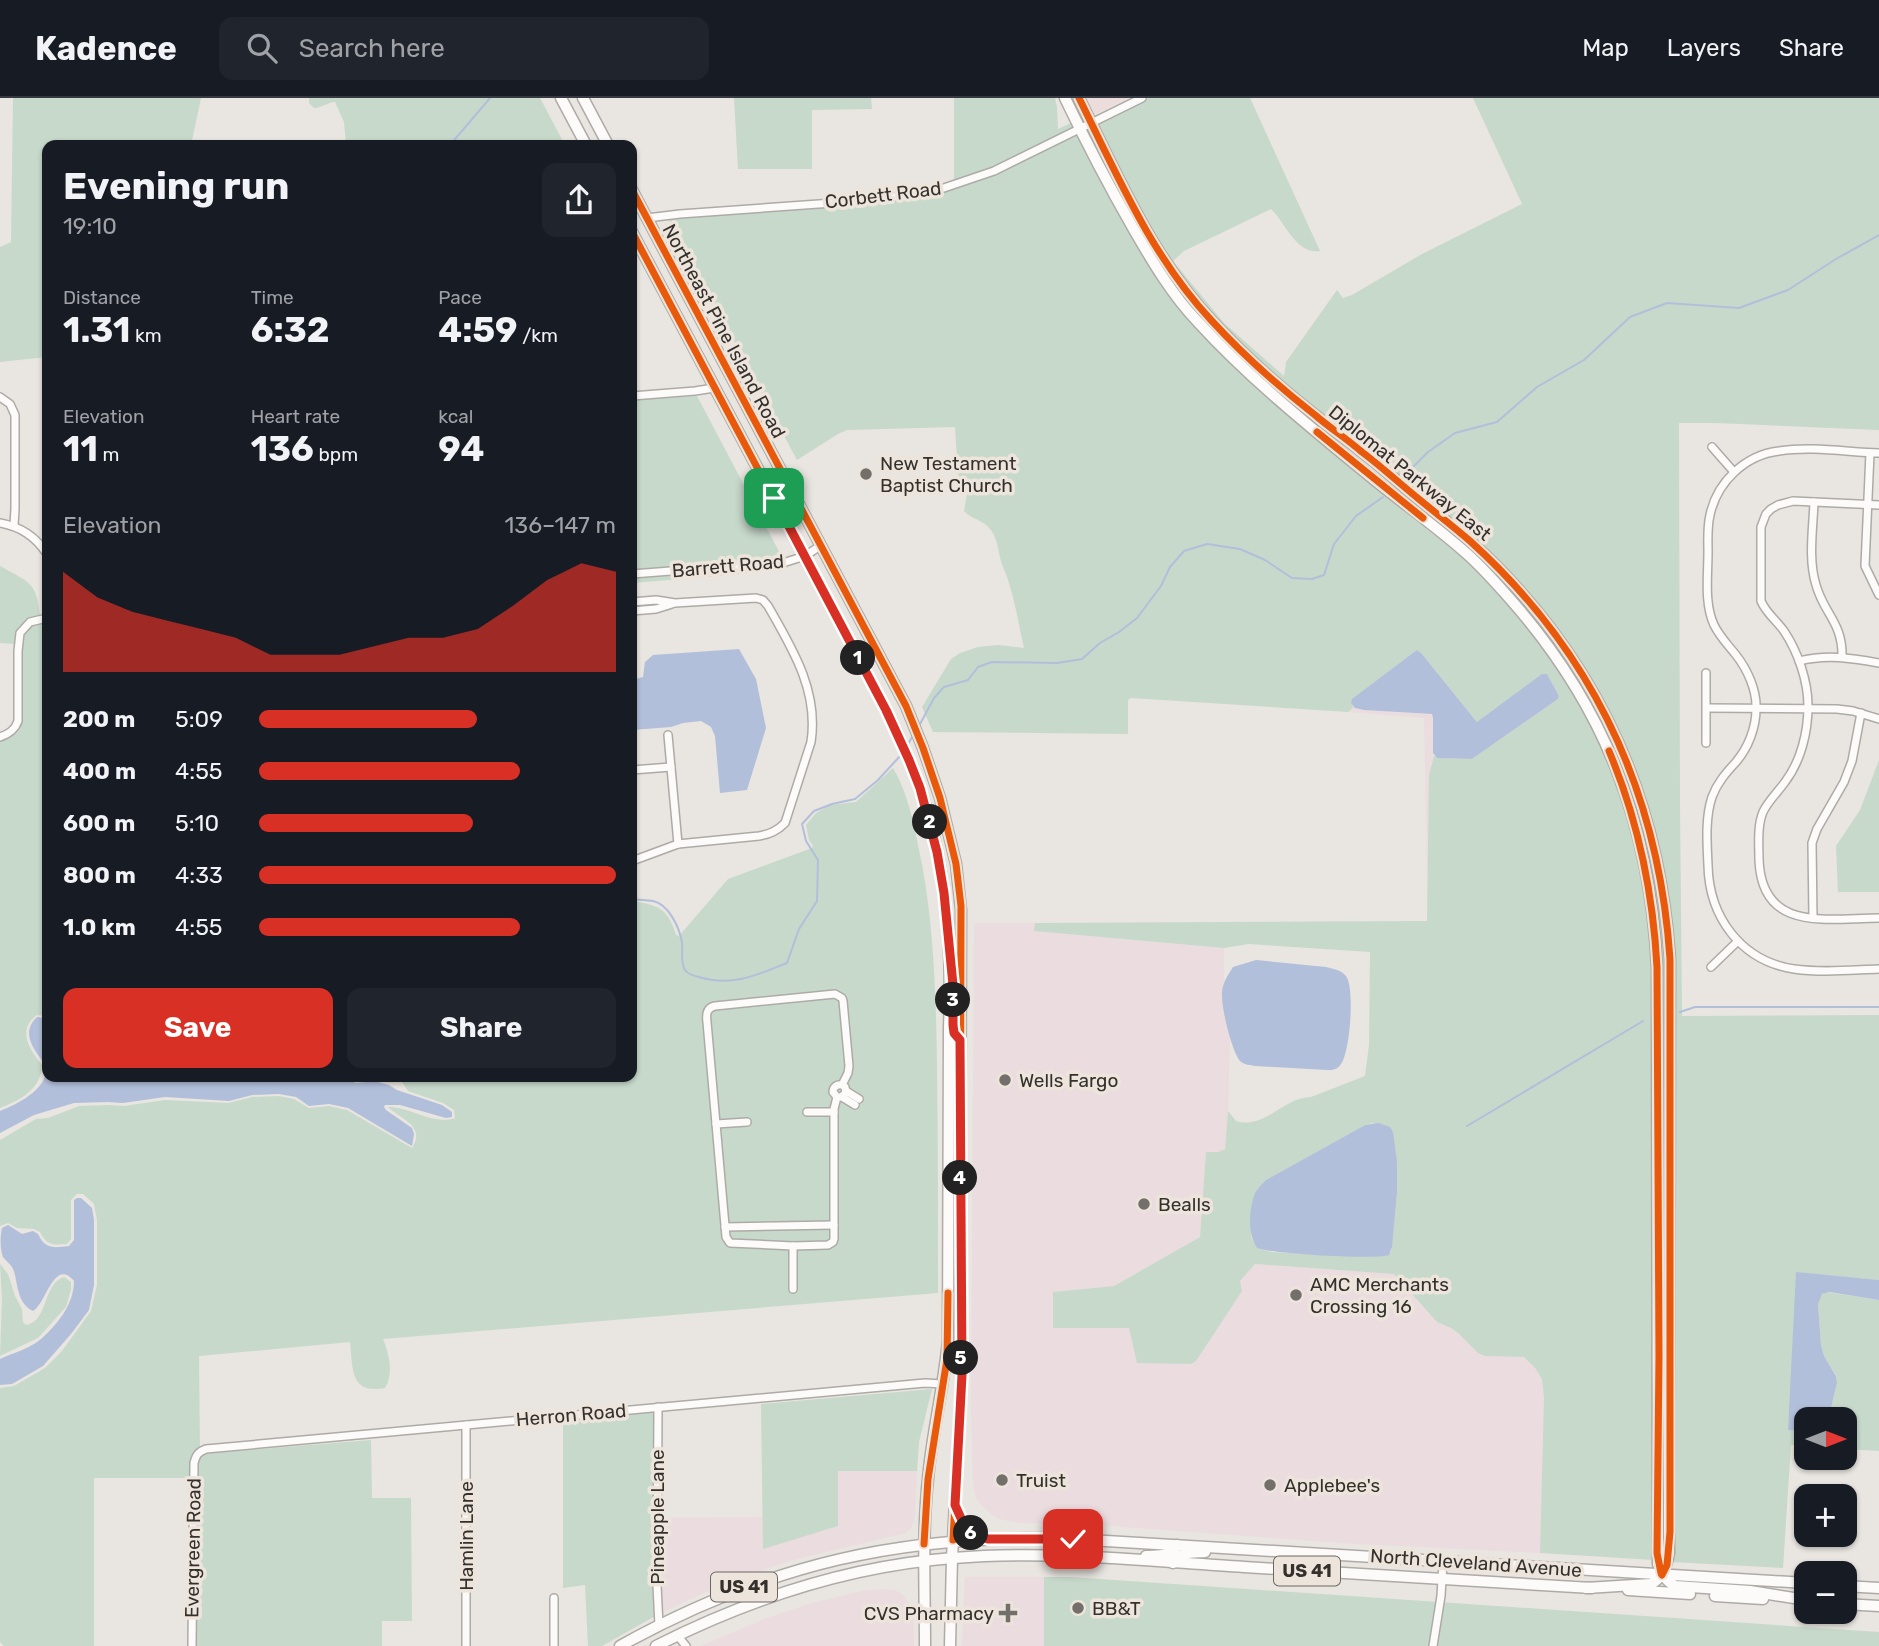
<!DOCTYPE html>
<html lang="en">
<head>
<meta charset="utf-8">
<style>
	body { margin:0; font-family:Rubik,sans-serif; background:#20242c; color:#f1f3f6; height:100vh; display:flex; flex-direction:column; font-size:26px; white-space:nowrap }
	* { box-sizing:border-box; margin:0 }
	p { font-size:23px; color:#9ea1a6 }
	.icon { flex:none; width:38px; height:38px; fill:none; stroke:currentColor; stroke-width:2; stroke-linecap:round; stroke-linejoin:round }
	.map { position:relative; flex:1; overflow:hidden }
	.panel { position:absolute; left:42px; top:42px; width:595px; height:942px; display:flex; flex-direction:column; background:#171b24; border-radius:14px; box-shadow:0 2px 5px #0004 }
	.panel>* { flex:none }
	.needle { width:46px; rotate:90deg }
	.tools { position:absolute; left:1794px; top:1309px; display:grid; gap:14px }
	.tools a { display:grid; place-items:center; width:63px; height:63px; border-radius:14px; background:#171b24; box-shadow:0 2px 5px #0004; font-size:35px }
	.pin { position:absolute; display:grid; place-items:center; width:60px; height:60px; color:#fff; margin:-30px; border-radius:14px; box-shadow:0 4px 10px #0006 }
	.km { position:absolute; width:35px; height:35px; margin:-18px; border-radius:50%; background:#222; color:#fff; font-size:19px; line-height:35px; text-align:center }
	.round { display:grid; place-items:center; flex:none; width:74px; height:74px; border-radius:14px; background:#20242c }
	.summary { display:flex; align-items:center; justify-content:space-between; height:119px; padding:0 21px }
	h1 { font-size:38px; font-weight:700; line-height:52px }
	.metrics { display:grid; grid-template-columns:repeat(3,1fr); gap:10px; height:119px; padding:7px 21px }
	.metrics div { display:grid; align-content:center }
	.metrics b { font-size:35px; font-weight:700 }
	.metrics small { font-size:19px; font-weight:400 }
	.metrics p { font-size:19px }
	.chart { height:196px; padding:14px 21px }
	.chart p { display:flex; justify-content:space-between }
	.chart svg { width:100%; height:126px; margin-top:7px; fill:#d93025; opacity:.7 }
	.cta { display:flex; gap:14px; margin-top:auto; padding:14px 21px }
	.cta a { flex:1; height:80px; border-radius:14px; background:#d93025; color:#fff; font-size:28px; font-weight:700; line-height:80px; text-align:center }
	.cta a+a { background:#20242c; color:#f1f3f6 }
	ul { padding:0 21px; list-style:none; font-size:23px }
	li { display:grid; grid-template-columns:112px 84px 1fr; align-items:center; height:52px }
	li i { height:18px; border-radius:9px; background:#d93025 }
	header { display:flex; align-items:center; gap:42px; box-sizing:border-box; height:98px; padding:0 35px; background:#171b24; border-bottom:2px solid #363941 }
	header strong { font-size:33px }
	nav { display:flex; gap:38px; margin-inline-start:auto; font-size:24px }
	.search { width:490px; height:63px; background:#20242c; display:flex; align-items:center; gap:18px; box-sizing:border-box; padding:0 24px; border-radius:14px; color:#9ea1a6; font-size:26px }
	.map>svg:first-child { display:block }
	.commercial { fill:#ebdce0 }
	.medical { fill:#ecdcdc }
	.green { fill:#c7d9cb; fill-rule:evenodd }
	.water { fill:#b2bfda }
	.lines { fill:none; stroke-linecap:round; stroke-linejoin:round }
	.stream { stroke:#b2bfda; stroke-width:2 }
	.minor-casing { stroke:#aeaba7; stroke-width:10 }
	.major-casing { stroke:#aeaba7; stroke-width:13 }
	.minor { stroke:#fcfbfa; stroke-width:7 }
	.major { stroke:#fcfbfa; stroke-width:10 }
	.cycleway-casing { stroke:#ede5dc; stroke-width:11 }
	.cycleway { stroke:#e8590c; stroke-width:7 }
	.route-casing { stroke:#fff; stroke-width:14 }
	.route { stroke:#d93025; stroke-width:9 }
	.poi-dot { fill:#73706c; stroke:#ede5dc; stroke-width:2.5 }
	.labels { text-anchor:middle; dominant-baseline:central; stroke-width:7; stroke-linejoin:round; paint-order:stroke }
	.shield { fill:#ede5dc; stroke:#6c6762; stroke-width:2 }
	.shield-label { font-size:18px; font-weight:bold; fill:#34312d }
	.street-label { font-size:19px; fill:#34312d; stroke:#ede5dc }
	.poi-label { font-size:19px; fill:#34312d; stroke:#ede5dc; text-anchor:start }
</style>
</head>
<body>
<header>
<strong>Kadence</strong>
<div class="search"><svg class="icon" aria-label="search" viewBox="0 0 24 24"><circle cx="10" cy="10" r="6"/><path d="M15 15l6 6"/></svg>Search here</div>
<nav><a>Map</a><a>Layers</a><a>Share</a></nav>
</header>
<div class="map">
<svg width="1879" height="1548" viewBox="0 0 1879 1548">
	<rect width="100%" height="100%" fill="#e9e5e0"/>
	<g class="commercial">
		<path d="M1354,609L1364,612L1429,616H1432L1433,620V655L1434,658L1429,677L1428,810L1424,620L1348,614Z"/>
		<path d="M974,825H1035V833L1224,850V884L1222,896L1224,914L1230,938L1227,1046L1223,1053L1206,1054L1200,1139L1114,1188L1053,1194L1129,1230L1137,1265L1242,1188L1239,1183L1255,1166L1394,1176L1437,1224L1451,1230L1458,1235L1478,1255L1524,1259L1535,1270L1542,1281L1544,1300V1331L1540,1455L1339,1445L1085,1426L1021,1425L1004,1422L995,1419L981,1407L976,1400L973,1387L971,1311Z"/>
		<path d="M838,1373H917L915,1419L911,1430L906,1435L793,1462L745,1478L699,1497L657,1517V1420L763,1419L764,1451Z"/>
		<path d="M965,1479H1044V1548H962Z"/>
		<path d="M885,1491L897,1493L903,1497L911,1508L914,1520V1548H701L767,1520L812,1505L862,1493Z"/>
	</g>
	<path class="medical" d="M1086,0H1128L1094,17Z"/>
	<g class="green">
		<path d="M13,0H201L191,47H47V259L0,264V149L11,144Z"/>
		<path d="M309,0H540L565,47H346L344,24L335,4C328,4 322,10 314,10L309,5Z"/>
		<path d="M734,0H871L872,11L812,12V71H738Z"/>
		<path d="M954,0H1055L1057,9L1058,31L1073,24L1076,30L992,71L954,84Z"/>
		<path d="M1149,0H1250L1320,153C1295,156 1286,125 1271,111L1184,153L1173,163L1224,225L1284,278L1286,264L1337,192L1343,200L1352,197L1422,156L1522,106L1473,0H1879V332L1716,325H1679L1680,709L1682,918L1879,917V1182L1797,1175L1789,1332L1806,1333V1348L1791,1347L1783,1470L1671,1464L1674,1434V861L1666,788L1660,757L1643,694L1593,587L1566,544L1513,482L1317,315L1232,239L1191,194L1163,153L1128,91L1096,27Z"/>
		<path d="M1090,30L1166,169L1162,171L1116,93L1085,32Z"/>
		<path d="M1078,35L1194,225L1452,447L1503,498L1566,578L1607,656L1628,713L1648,805L1654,869V1462L1540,1455L1544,1300L1542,1281L1535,1270L1524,1259L1485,1258L1478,1255L1458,1235L1451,1230L1437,1224L1394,1176L1255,1166L1240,1183L1242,1193L1196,1263L1191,1266L1137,1265L1129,1230H1053V1194L1114,1188L1200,1139L1206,1054H1218L1225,1051L1228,1013L1236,1023C1264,1032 1284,999 1311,999L1365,978L1369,947L1370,854L1249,846L1224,850L1034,833L1035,825L1427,823L1429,677L1434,658L1438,660L1472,661L1558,601L1559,598L1547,576L1478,625L1422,556L1352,608L1354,609L1348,614L1131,600L1128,602V636L933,634L922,609L951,561L960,555L978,549L998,547L1024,550C1018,524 1014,494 1003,469C998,457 999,443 991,432C984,422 971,421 964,413L967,396L958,376L955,329L847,332L838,336L797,362L668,120L856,107L933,97L996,76ZM1373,1025L1397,1064V1096L1391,1154L1328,1157L1272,1154L1257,1150L1251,1139V1120L1256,1094L1260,1089L1266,1082L1365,1027Z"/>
		<path d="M1169,174L1276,288L1273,292L1199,221L1166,177Z"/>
		<path d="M697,298L783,461L632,473V302Z"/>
		<path d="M786,467L788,470L741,476L632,485V480Z"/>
		<path d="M0,468C28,484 37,483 40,518C25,523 17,529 15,546L0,545Z"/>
		<path d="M1492,469L1537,518L1591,598L1587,600C1558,551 1526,515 1489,473Z"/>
		<path d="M47,523V918L37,917C16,932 30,952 42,967C41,991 21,1002 0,1010V643L17,635L20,631L23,597L22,543L24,536L32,527Z"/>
		<path d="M1608,633L1631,683L1653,758L1667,861L1664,1463H1661L1655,804L1605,636Z"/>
		<path d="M1879,662V794H1838L1836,748L1860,712Z"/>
		<path d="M893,670C910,699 915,733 922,766C934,832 936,899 937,967C938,1043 938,1119 938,1195L383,1241C389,1256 394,1275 385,1290C349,1297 353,1269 350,1244L199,1258L200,1356L371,1342L372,1400H411L412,1523H382V1548H194L195,1380H94V1548H4L0,1544V1290L14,1288L45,1270L62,1253L91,1213L97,1187V1122L94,1106L83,1096H77L71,1102V1141L67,1146C53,1147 47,1148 40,1134L34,1131L17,1130L8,1125L0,1128V1042L36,1021L48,1020L79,1008L108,1007L124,1008L165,1002L229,1005L252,999L279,998L294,1001L309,1010L329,1008L347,1012L412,1050C426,1028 402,1022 388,1009C408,1008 435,1028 455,1020L454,1012L443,1005L408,993L402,984C386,984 373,981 356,982L354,979L349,978H632V803C658,807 668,810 676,837L679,838L728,781L812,750L813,748L809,742L806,727L816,715L830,707L856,704Z"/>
		<path d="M0,1166L8,1176L15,1198L22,1211L23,1224L26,1227C49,1223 42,1186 64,1179L71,1184V1191L66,1209L38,1240L0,1258L2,1201Z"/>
		<path d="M1826,1194L1879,1202V1353L1845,1351L1844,1321H1823L1830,1314L1837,1285L1836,1277L1824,1258L1821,1247L1818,1206L1820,1198Z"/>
		<path d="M932,1291L919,1344L917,1373H838V1428L763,1451L761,1306Z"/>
		<path d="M660,1311L657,1517L602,1548H588L585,1487L563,1490V1322Z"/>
		<path d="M1044,1479H1071L1879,1534V1548H1044Z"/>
	</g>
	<g class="water">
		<path d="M739,551L756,581L766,630L747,692L720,695L715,638L711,629L701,623L683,625L671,629L632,632V582L643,579L645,564L653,557Z"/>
		<path d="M1417,552L1422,556L1477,624L1542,576H1547L1559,598L1558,601L1472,661L1437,660L1433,655V620L1432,616L1364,612L1355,610L1351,605L1352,601Z"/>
		<path d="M1256,862L1326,869C1334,871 1341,872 1346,878C1355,890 1350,954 1341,966C1337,972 1333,972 1327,972L1256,968C1250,967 1244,967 1240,963C1231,951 1221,909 1222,894C1223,884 1228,877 1233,869Z"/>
		<path d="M37,919L45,920L47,925V978H80L83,982L99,983L107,978H205L207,980L219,978H295L319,981L328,978H343L356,985L374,983L389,987L397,992L442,1007L452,1014V1019L446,1020L400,1007H385L384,1009L386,1012L412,1030L414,1036L412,1048L348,1010L329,1006L309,1008L296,999L279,996L252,997L229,1003L165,999L123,1005L108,1004L74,1005L34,1017L0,1035V1013C15,1007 40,995 45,978C46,974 45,970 45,966C34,952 20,935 37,919Z"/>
		<path d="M1379,1025L1390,1029L1393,1034L1397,1064V1095L1392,1149L1389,1157C1376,1162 1271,1156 1257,1150C1247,1135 1249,1111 1255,1095C1258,1090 1262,1086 1266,1082L1365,1027Z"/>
		<path d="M77,1100H81L92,1110L94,1122V1187L89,1212L71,1236L43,1268L12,1286L0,1287V1261C13,1255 31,1250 41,1241C58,1226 74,1206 74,1183C54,1159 46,1206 33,1213C17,1205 18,1187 14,1173C12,1167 7,1164 3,1159C0,1151 0,1139 2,1130L8,1127L22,1136L33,1133L38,1136C45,1151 53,1150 69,1148L74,1142V1102Z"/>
		<path d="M1796,1174L1879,1182V1202L1829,1194L1822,1196L1818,1206L1821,1247L1824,1258L1836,1278L1837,1285L1830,1314L1823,1321H1806L1805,1333L1788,1332Z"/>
	</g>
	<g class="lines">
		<g class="stream">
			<path d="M450,47L490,0"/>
			<path d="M1404,378L1428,354L1455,335L1497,324L1537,289L1584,262L1630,219L1667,205L1739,210L1788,192L1836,161L1879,137"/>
			<path d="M919,628L934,600L944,589L968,582L978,569L992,564L1057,565L1082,561L1100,545L1119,534L1137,520L1161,488L1170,469L1184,453L1207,446L1240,451L1265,462L1292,480L1312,481L1324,477L1334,446L1356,418L1383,399"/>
			<path d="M908,646L914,636"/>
			<path d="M632,801C639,802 646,802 653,803C669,806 680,831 682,845C683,854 680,864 685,872C688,876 694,878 699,879C732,889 757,877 787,865L799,831L817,803L818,762L806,743L802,726L814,713L832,706L855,701L878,682L901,657"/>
			<path d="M1680,914L1695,909H1879"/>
			<path d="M1467,1028L1643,923"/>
		</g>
		<defs>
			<g id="minor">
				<path d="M647,120L680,116L861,103L932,94L994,73L1142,0"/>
				<path d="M632,298L695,293L714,290"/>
				<path d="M0,299L10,306L15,317V411L14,427"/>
				<path d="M1712,349L1734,374"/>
				<path d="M1870,355L1865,468L1879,497"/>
				<path d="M1879,355C1847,354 1811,348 1779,353C1745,357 1717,384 1710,417C1707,430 1708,442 1708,454C1708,478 1704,505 1714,527C1720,539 1728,547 1736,557C1747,571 1757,592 1756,611C1756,630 1748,650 1736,664C1726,675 1717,685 1712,699C1705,720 1707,745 1708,767C1709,819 1741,863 1794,871C1822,875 1851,872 1879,871"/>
				<path d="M1814,404C1813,431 1808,461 1816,487C1824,516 1843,525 1842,559"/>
				<path d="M1879,407L1793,403L1778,407L1771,411L1766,416L1761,429V503C1766,515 1776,522 1784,533C1798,554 1808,583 1808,608C1808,634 1801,663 1785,684C1778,694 1768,703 1763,714C1757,728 1759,748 1759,762C1762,835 1827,820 1879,820"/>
				<path d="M0,425C21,429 35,438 47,456"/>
				<path d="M632,476L786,464L805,458L820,448"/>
				<path d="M632,504L656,502L675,505L756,500L763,502L768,508C792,550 819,593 811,644L785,725C777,733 770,736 759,738L678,746L632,763"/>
				<path d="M632,513L656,511L672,506"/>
				<path d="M1799,563C1827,556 1851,560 1879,565"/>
				<path d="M1706,575V645"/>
				<path d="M1707,610L1837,611L1853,613L1879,621"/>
				<path d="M668,637L678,746"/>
				<path d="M0,639C9,636 15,632 18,623V553L20,535L30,524L47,520"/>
				<path d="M632,672L671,669"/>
				<path d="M1813,820L1812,745L1817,731L1844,684L1852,663L1861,615"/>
				<path d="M1711,869L1738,843"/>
				<path d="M846,993L859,1001"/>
				<path d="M837,999L834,1011V1141L833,1144L828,1147L793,1148L730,1145L726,1139L707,924C706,917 706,910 715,908L835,896L842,900L843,903L849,968L848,975L842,987C837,986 833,989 833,994L837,999H841L846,995L845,989L842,987"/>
				<path d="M842,999L855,1007"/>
				<path d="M807,1014H834"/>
				<path d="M716,1026L747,1024"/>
				<path d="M725,1129L834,1127"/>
				<path d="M793,1191V1148"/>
				<path d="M658,1309L657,1487L659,1528"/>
				<path d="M677,1537L686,1548"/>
				<path d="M192,1548L194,1365C196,1357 198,1354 206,1351L925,1285L943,1286"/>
				<path d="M466,1548V1327"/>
				<path d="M554,1548V1500"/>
				<path d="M1433,1548L1441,1498L1443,1464"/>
			</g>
			<g id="major">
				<path d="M561,0L586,47"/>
				<path d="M583,0L608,47"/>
				<path d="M1065,0C1086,44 1109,88 1133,130C1152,163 1172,197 1198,224C1252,283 1315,333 1377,384C1407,408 1438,430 1466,455C1483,470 1497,486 1511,502C1606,610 1650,727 1657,869L1658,1466C1662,1476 1665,1482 1675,1488L1750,1493L1806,1502"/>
				<path d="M1079,0C1117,77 1152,159 1211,222C1243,257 1278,288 1315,317C1330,330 1347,341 1362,354C1382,369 1400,386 1420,402C1437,416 1454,429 1470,443C1594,555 1659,696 1670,861L1669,1455C1667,1467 1663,1480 1651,1486L1586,1490"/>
				<path d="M632,92L906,608L923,650L940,700L956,766L961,812L960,1159L962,1277L952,1460L950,1548"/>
				<path d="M632,134L886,612C903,646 918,680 928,716C948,785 952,858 949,929L948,1242C944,1289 932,1334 928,1381C922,1436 925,1492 925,1548"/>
				<path d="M956,1411C961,1426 968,1433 983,1439"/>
				<path d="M1146,1458C1158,1457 1171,1459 1177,1447"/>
				<path d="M1173,1465C1181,1453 1193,1455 1205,1454"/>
				<path d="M1844,1488L1879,1490"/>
				<path d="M1628,1492L1690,1496"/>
				<path d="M1715,1498L1763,1501"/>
				<path d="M1844,1506L1879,1508"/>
				<path d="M620,1548C768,1466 904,1435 1073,1441L1806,1485"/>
				<path d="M656,1548C749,1501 849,1468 953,1460C1050,1452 1147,1463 1244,1469C1360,1476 1476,1483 1592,1490"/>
			</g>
		</defs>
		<use href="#minor" class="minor-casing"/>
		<use href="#major" class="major-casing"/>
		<use href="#minor" class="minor"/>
		<use href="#major" class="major"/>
		<defs>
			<g id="cycleway">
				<path d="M1079,0C1117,77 1152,159 1211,222C1243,257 1278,288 1315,317C1330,330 1347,341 1362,354C1382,369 1400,386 1420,402C1437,416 1454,429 1470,443C1594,555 1659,696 1670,861V1434L1667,1467L1662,1477"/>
				<path d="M632,92L906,608L923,650L940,700L956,766L961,808L960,1159L962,1277L953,1442"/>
				<path d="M632,134L886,612C908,657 927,704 937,753C946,797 949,843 950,887"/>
				<path d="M1317,334L1423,420"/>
				<path d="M1609,653C1638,722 1653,794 1657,869L1659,1258L1657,1455L1661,1475"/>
				<path d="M924,1446L928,1381L947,1261L948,1195"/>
			</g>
		</defs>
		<use href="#cycleway" class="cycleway-casing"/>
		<use href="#cycleway" class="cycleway"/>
	</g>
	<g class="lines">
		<defs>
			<path id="route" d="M774,400L886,612L909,662L920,690L937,754L944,795L953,887V927L954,935L960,942L962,1277L955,1407L965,1429L971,1435L988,1441H1073"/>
		</defs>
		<use href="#route" class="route-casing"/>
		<use href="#route" class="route"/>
	</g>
	<g class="poi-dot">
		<circle cx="866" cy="376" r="7"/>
		<circle cx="1005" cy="982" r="7"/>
		<circle cx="1144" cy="1106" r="7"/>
		<circle cx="1296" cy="1197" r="7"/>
		<circle cx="1002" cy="1382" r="7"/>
		<circle cx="1270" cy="1387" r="7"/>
		<circle cx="1078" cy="1510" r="7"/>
		<path d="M1004.5 1504.5h7v7h7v7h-7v7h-7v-7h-7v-7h7z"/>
	</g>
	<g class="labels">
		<g class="shield">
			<rect x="1274" y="1458.5" width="66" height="29" rx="5"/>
			<rect x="711" y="1474.5" width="66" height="29" rx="5"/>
		</g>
		<g class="shield-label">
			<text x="1307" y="1473">US 41</text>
			<text x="744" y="1489">US 41</text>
		</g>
		<g class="street-label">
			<text transform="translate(883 97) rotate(-7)">Corbett Road</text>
			<text transform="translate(724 233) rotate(62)">Northeast Pine Island Road</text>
			<text transform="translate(1410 375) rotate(39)">Diplomat Parkway East</text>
			<text transform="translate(728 468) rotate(-5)">Barrett Road</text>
			<text transform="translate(571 1317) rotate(-5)">Herron Road</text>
			<text transform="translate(657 1419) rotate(-90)">Pineapple Lane</text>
			<text transform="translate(466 1438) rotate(-90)">Hamlin Lane</text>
			<text transform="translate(193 1450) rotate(-89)">Evergreen Road</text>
			<text transform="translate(1476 1465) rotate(4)">North Cleveland Avenue</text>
		</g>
		<g class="poi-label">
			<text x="880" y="365">New Testament<tspan x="880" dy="22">Baptist Church</tspan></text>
			<text x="1019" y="982">Wells Fargo</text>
			<text x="1158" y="1106">Bealls</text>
			<text x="1310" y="1186">AMC Merchants<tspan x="1310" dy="22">Crossing 16</tspan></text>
			<text x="1016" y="1382">Truist</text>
			<text x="1284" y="1387">Applebee's</text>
			<text x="1092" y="1510">BB&amp;T</text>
			<text x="994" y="1515" text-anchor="end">CVS Pharmacy</text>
		</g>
	</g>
</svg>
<div class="tools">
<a><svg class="needle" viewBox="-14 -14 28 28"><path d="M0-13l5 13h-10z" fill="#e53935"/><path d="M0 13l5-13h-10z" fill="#9ea1a6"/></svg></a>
<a>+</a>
<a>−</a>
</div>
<div class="pin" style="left:774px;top:400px;background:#1e9e55"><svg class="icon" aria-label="arrive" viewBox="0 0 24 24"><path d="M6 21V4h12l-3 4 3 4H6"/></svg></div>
<div class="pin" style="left:1073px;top:1441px;background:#d93025"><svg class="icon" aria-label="check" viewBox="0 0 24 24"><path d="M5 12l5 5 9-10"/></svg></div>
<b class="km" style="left:858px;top:560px">1</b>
<b class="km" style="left:930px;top:724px">2</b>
<b class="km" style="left:953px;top:902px">3</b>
<b class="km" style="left:960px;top:1080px">4</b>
<b class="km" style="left:961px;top:1260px">5</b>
<b class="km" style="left:971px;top:1435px">6</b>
<section class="panel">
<div class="summary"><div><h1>Evening run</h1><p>19:10</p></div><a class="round"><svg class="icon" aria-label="share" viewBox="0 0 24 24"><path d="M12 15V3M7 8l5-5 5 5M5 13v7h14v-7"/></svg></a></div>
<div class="metrics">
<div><p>Distance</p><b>1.31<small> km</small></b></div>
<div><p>Time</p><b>6:32</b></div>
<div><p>Pace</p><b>4:59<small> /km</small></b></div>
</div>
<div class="metrics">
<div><p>Elevation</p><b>11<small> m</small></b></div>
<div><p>Heart rate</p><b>136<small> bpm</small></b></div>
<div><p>kcal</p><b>94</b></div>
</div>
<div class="chart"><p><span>Elevation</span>136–147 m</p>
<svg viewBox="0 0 160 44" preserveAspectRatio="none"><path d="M0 44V9L10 18L20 23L30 26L40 29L50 32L60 38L70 38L80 38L90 35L100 32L110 32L120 29L130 21L140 12L150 6L160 9V44z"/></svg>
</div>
<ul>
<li><b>200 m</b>5:09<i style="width:61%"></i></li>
<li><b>400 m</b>4:55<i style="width:73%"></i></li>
<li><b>600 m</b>5:10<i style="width:60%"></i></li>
<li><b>800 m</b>4:33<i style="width:100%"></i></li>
<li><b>1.0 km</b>4:55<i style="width:73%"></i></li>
</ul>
<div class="cta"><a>Save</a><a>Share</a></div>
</section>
</div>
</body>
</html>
